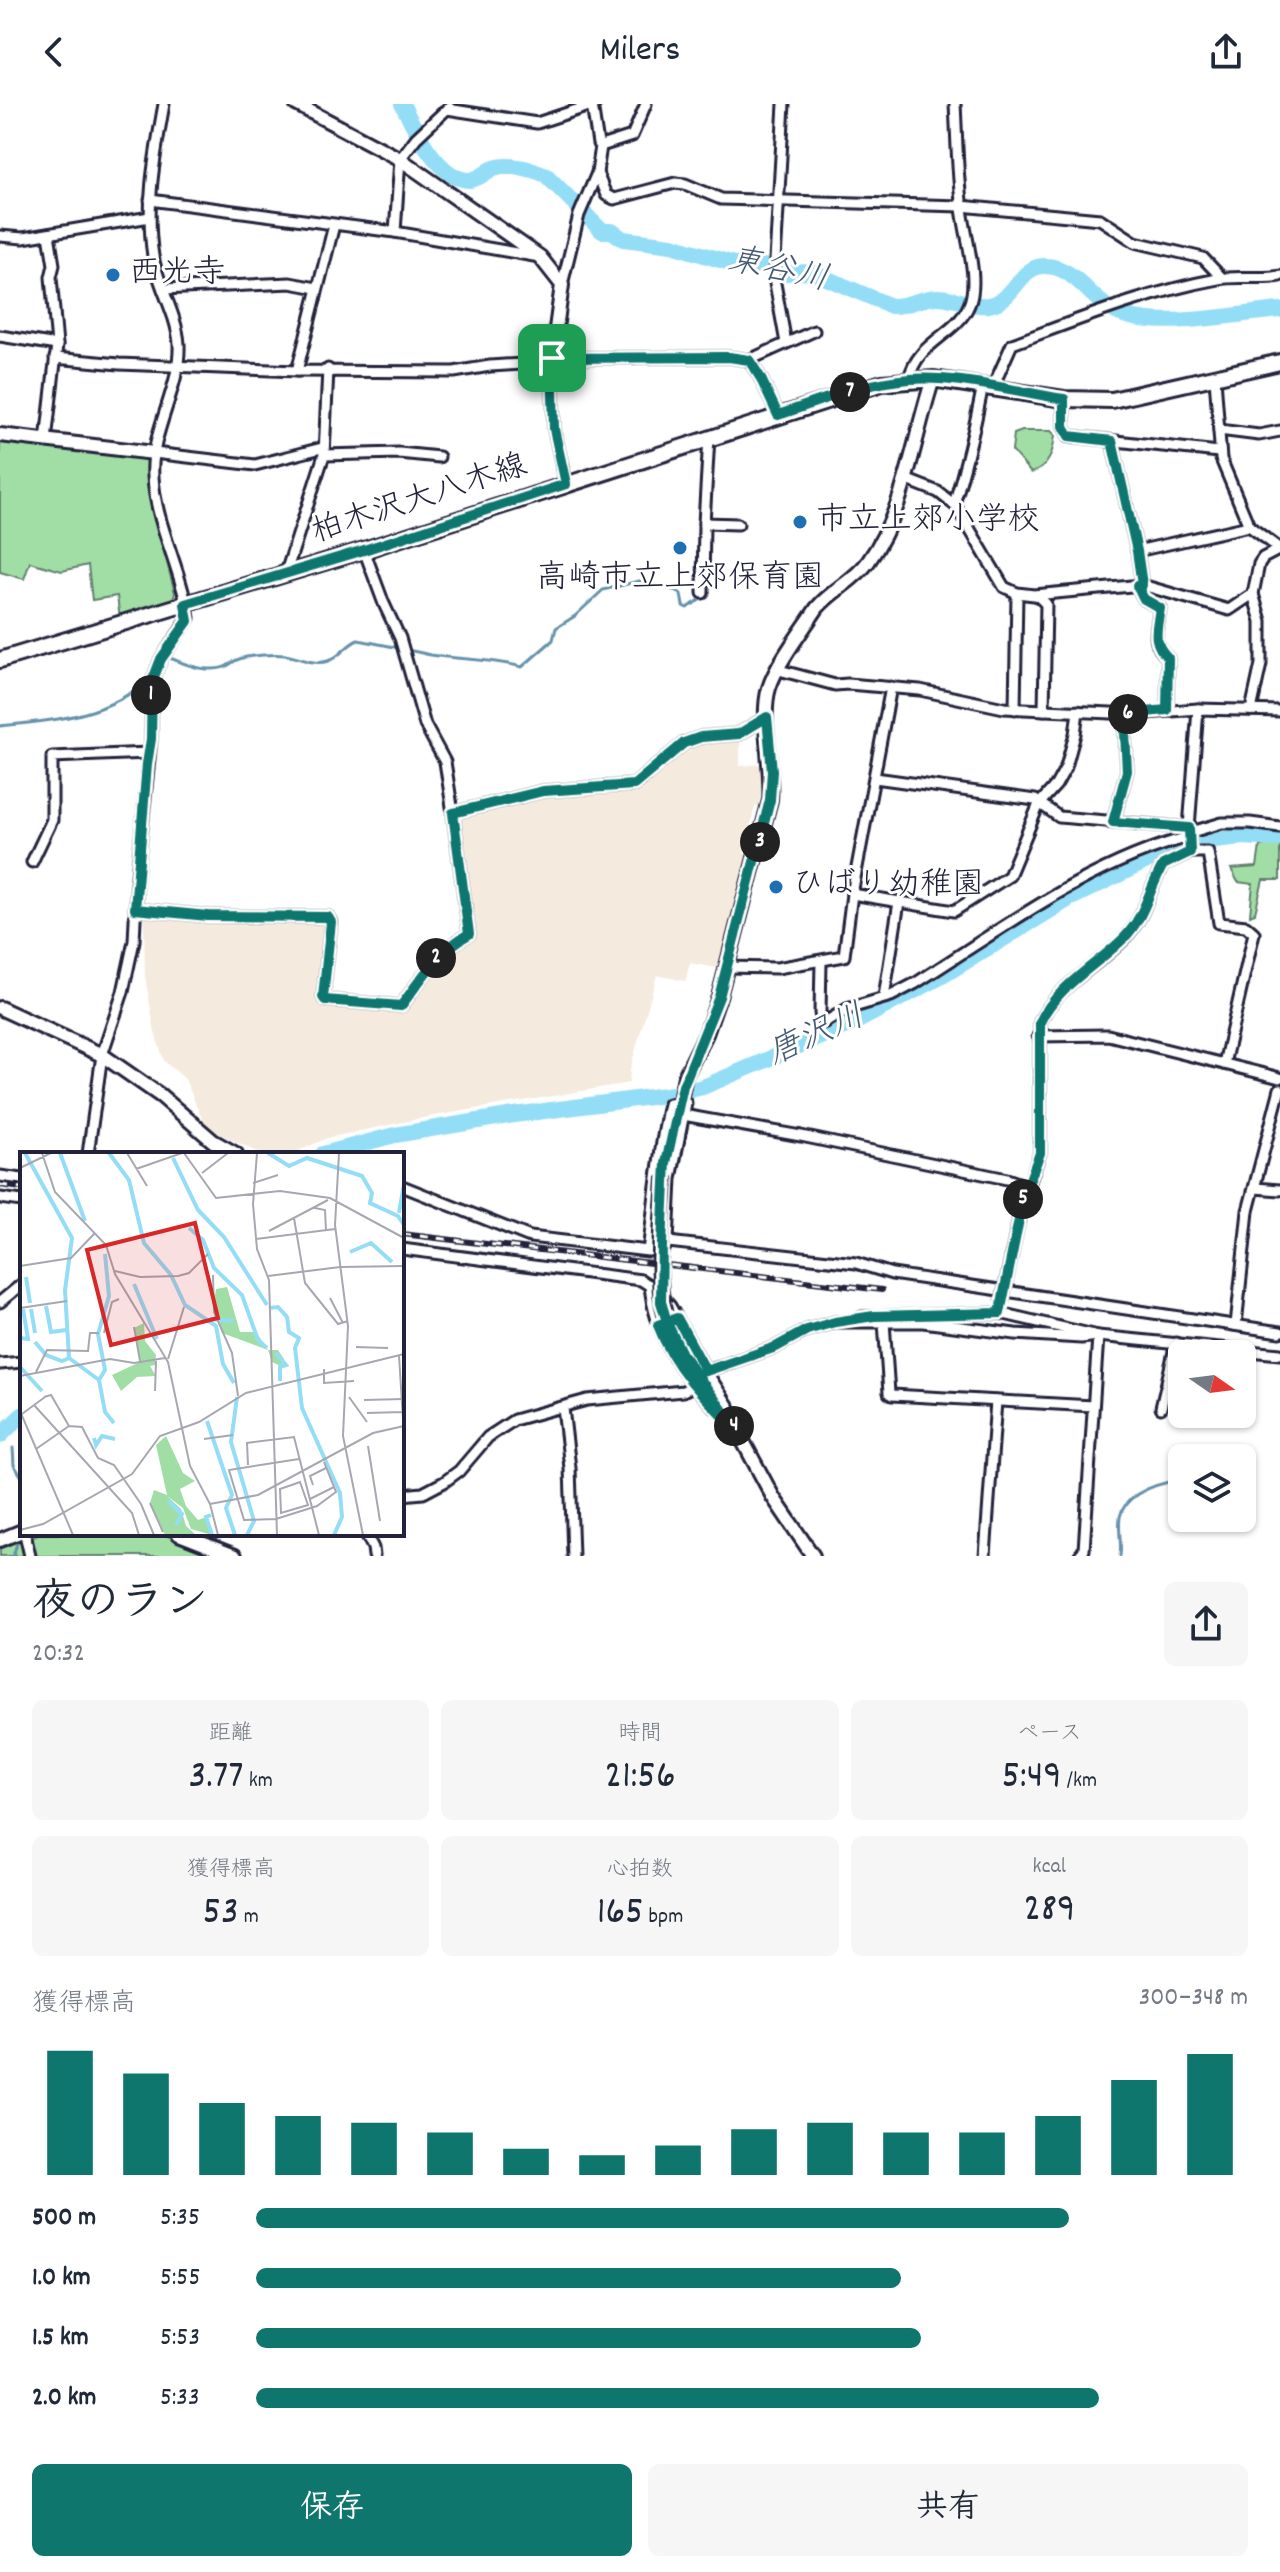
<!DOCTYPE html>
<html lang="ja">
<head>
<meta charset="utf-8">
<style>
	body { margin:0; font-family:Dekko,"Klee One",sans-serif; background:#f6f6f7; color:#1f2937; height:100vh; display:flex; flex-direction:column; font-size:30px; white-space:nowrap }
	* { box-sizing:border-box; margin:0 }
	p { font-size:26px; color:#747a83 }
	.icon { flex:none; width:44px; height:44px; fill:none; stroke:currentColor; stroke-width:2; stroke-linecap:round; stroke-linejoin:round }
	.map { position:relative; height:1452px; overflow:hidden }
	.details { display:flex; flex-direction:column; background:#fff; flex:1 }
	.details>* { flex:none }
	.needle { width:52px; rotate:104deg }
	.controls { position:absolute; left:1168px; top:1236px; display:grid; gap:16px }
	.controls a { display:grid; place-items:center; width:88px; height:88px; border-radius:12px; background:#fff; box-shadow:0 2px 6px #0004; font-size:40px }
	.pin { position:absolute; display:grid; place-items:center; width:68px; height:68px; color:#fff; margin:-34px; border-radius:16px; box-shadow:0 4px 12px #0006 }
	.km { position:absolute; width:40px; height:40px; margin:-20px; border-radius:50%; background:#222; color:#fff; font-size:22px; line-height:40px; text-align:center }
	.round { display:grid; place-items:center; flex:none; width:84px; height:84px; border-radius:12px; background:#f6f6f7 }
	.head { display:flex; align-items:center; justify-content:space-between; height:136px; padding:0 32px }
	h1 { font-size:44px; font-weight:600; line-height:60px }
	.metrics { display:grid; grid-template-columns:repeat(3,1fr); gap:12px; height:136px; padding:8px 32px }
	.metrics div { display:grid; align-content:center; border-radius:12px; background:#f6f6f7; text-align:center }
	.metrics b { font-size:40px; font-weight:600 }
	.metrics small { font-size:22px; font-weight:400 }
	.metrics p { font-size:22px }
	.chart { height:224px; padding:16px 32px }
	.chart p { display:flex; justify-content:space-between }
	.chart svg { width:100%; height:144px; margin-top:8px; stroke:#0f766e; stroke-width:6 }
	.button { display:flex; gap:16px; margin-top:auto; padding:16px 32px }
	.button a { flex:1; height:92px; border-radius:12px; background:#0f766e; color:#fff; font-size:32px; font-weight:600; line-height:92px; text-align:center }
	.button a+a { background:#f6f6f7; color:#1f2937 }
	ul { padding:0 32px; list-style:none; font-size:26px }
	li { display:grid; grid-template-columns:128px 96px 1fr; align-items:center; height:60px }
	li i { height:20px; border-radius:10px; background:#0f766e }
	header { display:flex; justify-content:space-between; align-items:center; height:104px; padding:0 32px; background:#fff; font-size:36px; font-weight:600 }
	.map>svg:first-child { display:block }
	.built { fill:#f4eadd }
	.green { fill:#a1dea5; stroke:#628070; stroke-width:2 }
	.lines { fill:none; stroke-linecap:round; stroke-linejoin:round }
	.stream { stroke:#6692ab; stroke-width:3 }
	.river { stroke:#94ddf6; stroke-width:16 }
	.minor-casing { stroke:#22223b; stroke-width:15 }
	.tertiary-casing { stroke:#22223b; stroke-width:18 }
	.secondary-casing { stroke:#22223b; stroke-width:20 }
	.minor { stroke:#fff; stroke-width:9 }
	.tertiary { stroke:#fff; stroke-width:12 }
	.secondary { stroke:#fff; stroke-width:14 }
	.rail-casing { stroke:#22223b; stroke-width:6 }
	.rail { stroke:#fff; stroke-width:3; stroke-dasharray:9; stroke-linecap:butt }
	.minor-bridge-casing { stroke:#22223b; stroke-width:15; stroke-linecap:butt }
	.tertiary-bridge-casing { stroke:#22223b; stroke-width:18; stroke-linecap:butt }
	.minor-bridge { stroke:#fff; stroke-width:9 }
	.tertiary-bridge { stroke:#fff; stroke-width:12 }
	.route-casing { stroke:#fff; stroke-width:16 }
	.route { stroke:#0f766e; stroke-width:10 }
	.poi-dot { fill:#1f6fb2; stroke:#fff; stroke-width:3 }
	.labels { text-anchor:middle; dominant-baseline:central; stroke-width:6; stroke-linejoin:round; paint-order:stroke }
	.poi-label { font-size:32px; fill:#22223b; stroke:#fff; text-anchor:start }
	.street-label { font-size:32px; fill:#22223b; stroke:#fff }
	.water-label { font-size:34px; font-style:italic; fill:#445a73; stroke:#fff }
	.inset-river { fill:none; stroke:#94ddf6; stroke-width:4 }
	.inset-road { fill:none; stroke:#a7a7b1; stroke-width:2 }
	.view { fill:#d62828; fill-opacity:0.15; stroke:#d62828; stroke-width:4 }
	.inset-edge { fill:none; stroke:#22223b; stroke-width:4 }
</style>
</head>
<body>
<header><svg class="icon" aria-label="back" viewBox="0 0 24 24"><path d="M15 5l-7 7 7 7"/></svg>Milers<svg class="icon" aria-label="share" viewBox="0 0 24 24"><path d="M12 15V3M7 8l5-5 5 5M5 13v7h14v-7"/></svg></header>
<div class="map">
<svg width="1280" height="1452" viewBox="0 0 1280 1452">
	<rect width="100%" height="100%" fill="#fff"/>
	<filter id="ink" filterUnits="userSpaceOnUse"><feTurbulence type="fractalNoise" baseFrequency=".0125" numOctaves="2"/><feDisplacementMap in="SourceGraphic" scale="16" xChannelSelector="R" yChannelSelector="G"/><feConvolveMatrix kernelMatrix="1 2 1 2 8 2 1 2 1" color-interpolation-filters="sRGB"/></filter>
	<g filter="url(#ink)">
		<path class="built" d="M740,634V662L762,660V677L759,702H755L744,750L747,751L736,797L740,798L722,865L690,859L685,877L657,871L630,965L629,979L422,1014L327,1034L292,1050H262L210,1025L200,1010L185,975L164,957L155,929L145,872L144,812L208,817L325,816L328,819L320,898L404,905L440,855L452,844L475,832L459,715L476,706L543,691L634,684L679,646L702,637Z"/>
		<g class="green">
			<path d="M1022,327H1051L1055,331C1053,348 1050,363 1031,369L1012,347L1014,330Z"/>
			<path d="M0,336L147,355L148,387L175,489L172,499L120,515L117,492L92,496L88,461L62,467L30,458L24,475L0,468Z"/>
			<path d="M1280,738V776H1263L1255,809L1250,811L1253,780L1238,778L1231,765L1257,763L1260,742Z"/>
			<path d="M38,1430H162L221,1452H0V1439L16,1434L22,1437Z"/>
		</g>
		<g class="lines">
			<g class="stream">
				<path d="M167,553C179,557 195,565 208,565C230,566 228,558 242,554C254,551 273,550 285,551C299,553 313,562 328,557C340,553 346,541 358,536C382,540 407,546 431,551C462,556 492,555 522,563L553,536L556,524L575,512L603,486L639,477L677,487L681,490L683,502L687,504L703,494"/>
				<path d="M0,622C57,616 106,613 151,574"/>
				<path d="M13,1344L14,1361L22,1373"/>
				<path d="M13,1452L19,1433"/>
				<path d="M1120,1452C1122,1439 1118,1427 1120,1413C1125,1388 1160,1379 1182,1375"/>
			</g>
			<g class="river">
				<path d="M402,0C414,23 439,77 470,76C479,75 485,69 492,65C506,58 533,65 546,71L602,127H612L623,135L672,141L740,162H764L782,169L812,168L891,202C908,203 922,193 938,193C956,193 976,205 993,200C1015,194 1021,161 1045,162C1075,162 1091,197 1116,208C1156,227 1235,210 1280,206"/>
				<path d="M323,1050L395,1031L514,1011L673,990L703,983L858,917L939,874L1071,794L1157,752L1197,738L1241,733L1280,735"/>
				<path d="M0,1332L22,1311"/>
			</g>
			<defs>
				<g id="minor">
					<path d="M784,0L774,174L786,239"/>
					<path d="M592,1L598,40L601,42"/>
					<path d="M447,5L537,19L595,0"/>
					<path d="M597,69L606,91L614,95L675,79L685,80L721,95L961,102L1100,115L1135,138L1203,154L1222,174"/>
					<path d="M150,96L395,128L534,152"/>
					<path d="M395,128L400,55L416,34L449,3"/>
					<path d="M0,132L23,134L150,113"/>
					<path d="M562,181L579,111L597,69L601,42L632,32L646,0"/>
					<path d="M163,185L290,179L317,184"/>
					<path d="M0,232L57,241"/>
					<path d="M55,254L119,260L297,267L454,268L490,262L552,258"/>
					<path d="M552,254L554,325L566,380"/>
					<path d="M560,254L729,253L749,256L760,273L778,311"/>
					<path d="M749,256L814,227"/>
					<path d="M297,267L334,121"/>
					<path d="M1215,274L1221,355L1249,422L1280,445"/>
					<path d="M909,275C917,237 956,232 969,201C980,176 965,132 962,104C957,70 957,35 955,0"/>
					<path d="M993,283L1012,240C1080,215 1147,188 1218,175C1238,171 1260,176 1280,172"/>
					<path d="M1064,295V322L1069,332L1219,348"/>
					<path d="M1219,326L1259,331L1280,327"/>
					<path d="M46,337L57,241L51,173L54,161L49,130"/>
					<path d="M1112,337L1137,447L1142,481"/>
					<path d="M154,349L255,361L322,344"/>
					<path d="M324,351L399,349L439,353"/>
					<path d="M905,375L938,388L956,402L1004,483L1017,489L1034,491L1142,481L1229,506L1253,490"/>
					<path d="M954,400C966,361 975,322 983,281"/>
					<path d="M704,419L738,420"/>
					<path d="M364,446L384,500L400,534L425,621L445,658L453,709"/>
					<path d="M1137,447L1249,422"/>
					<path d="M290,468L288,462L324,351L328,265"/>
					<path d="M1137,482L1144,495L1160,504C1157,526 1150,538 1168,554L1167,606"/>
					<path d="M703,489L704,419L709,333"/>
					<path d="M1037,491L1046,500L1044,606"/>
					<path d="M779,566L835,581L848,580L920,586L1004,604L1133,610L1198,605L1280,607"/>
					<path d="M1015,605L1017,489"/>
					<path d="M1251,606L1261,560V517L1253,490L1259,460L1263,454L1280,445"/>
					<path d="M875,674L1035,696L1059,713L1189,724"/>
					<path d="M1113,718L1127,667L1124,610"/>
					<path d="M1188,729L1222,719H1250L1280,723"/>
					<path d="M1190,748H1208L1219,819L1246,822L1254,829L1224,960"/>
					<path d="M32,758L52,716V653L149,649"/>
					<path d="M852,790L954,807L1009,772L1039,700L1056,681L1066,663L1075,630L1078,607"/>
					<path d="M135,805L208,812L328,813L331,818L323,893L325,896L401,902C422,874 438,847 469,830L453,709L543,687L634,681L684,639L701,633L739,630L767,613"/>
					<path d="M821,857L820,909L821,915L825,918L847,905L891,892L916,879C1002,825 1089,759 1189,733"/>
					<path d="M727,863L777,864L844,852L852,790L891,583"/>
					<path d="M884,893L899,798"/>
					<path d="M1038,932L1108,931L1280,974"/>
					<path d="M683,1011L801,1032L1007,1075L1027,1082"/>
					<path d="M88,1050L102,951L123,888L134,837L137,773L151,635L152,578L161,555L189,514C182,466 155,420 153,372C150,327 181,285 179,240C177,210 158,182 153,152C145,100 155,51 164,0"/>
					<path d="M0,1072L22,1075"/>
					<path d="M402,1082L530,1133L648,1147L664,1145L668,1138L671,1075L686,999L669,1000C658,1049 655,1097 648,1147"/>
					<path d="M1255,1084L1280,1086"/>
					<path d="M0,1094L22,1097"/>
					<path d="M1022,1100L1040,1049V918C1056,882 1098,862 1125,834C1145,813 1149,785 1163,761L1190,748L1189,724L1198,605"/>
					<path d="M668,1138L856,1159L892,1170L1280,1228"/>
					<path d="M402,1145L641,1176L655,1185L670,1202L706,1267L730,1304L735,1319"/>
					<path d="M650,1181C654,1230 681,1269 715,1304"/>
					<path d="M0,1198L22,1180"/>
					<path d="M862,1213L1000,1209L1098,1232L1084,1446L1079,1452"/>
					<path d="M884,1218L889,1289L892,1291L1093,1302"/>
					<path d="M1236,1221L1248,1107L1280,985"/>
					<path d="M0,1260L22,1258"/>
					<path d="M706,1267L776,1243L807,1226L835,1218H923L1015,1230L1081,1234L1098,1232L1280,1250"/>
					<path d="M563,1304L570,1364L573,1452"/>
					<path d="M1161,1304L1176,1239"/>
					<path d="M402,1391L423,1389L444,1378L459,1367L488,1333L514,1316L587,1296L683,1287L693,1282"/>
					<path d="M25,1430L30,1452"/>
					<path d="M366,1430L373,1444L374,1452"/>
					<path d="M985,1452L996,1297"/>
				</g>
				<g id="tertiary">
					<path d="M296,0L400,55L540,153L562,181L552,254H560"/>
					<path d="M0,331L154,349"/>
					<path d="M0,904L102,951L161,992L213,1037L236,1050"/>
					<path d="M665,1072L685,972L706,930L719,893L770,696C773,663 760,614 769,584C777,559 802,527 817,504C832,486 854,477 868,458C906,405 913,335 933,275"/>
					<path d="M671,1229L704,1281L737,1326L773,1393L813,1452"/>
					<path d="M179,1430L235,1452"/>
					<path d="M0,1436L22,1427"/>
				</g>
				<path id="secondary" d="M0,556L364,446L882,279L933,275L1064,295L1112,296L1280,258"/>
			</defs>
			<use href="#minor" class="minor-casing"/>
			<use href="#tertiary" class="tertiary-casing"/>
			<use href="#secondary" class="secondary-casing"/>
			<use href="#minor" class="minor"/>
			<use href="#tertiary" class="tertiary"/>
			<use href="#secondary" class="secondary"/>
			<defs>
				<g id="rail">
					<path d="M0,1081L22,1084"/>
					<path d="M402,1130L882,1186"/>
				</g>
			</defs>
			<use href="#rail" class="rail-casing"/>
			<use href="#rail" class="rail"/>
			<defs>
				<path id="minor-bridge" d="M1002,1198L1022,1100"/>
				<path id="tertiary-bridge" d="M665,1072C663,1122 651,1182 671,1229"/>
			</defs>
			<use href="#minor-bridge" class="minor-bridge-casing"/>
			<use href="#tertiary-bridge" class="tertiary-bridge-casing"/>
			<use href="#minor-bridge" class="minor-bridge"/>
			<use href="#tertiary-bridge" class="tertiary-bridge"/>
		</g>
	</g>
	<g class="lines" filter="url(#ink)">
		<defs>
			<path id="route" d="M552,254L554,325L566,380L364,446L185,500L188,517L161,555L152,578L151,635L147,660L135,805L208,812L328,813L331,818L323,893L325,896L401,902C422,874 438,847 469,830L453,709L543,687L634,681L684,639L701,633L739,630L767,613L772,667L770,696L719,893L683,982L666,1059L662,1140L661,1198L668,1221L682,1250L737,1326C705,1294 674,1264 658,1221L677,1214L706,1267L776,1243L807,1226L835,1218L874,1212L1000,1209L1024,1091L1040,1049V918C1056,883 1097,861 1124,834C1145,813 1149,785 1163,761L1190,748L1189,724L1113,718L1127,667L1124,610L1167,606L1168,554C1151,537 1157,526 1160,504L1144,495L1137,482L1142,481L1137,447L1112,337L1069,332L1064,322V295C1014,287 961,272 910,275C865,278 821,297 778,311L760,273L749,256L729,253L552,254"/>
		</defs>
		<use href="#route" class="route-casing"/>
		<use href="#route" class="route"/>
	</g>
	<g class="poi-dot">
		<circle cx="113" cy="171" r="8"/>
		<circle cx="800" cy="418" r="8"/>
		<circle cx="680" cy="444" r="8"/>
		<circle cx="776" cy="783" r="8"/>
	</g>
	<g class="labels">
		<g class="poi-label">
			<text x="129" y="171">西光寺</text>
			<text x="816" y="418">市立上郊小学校</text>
			<text x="680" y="476" text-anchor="middle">高崎市立上郊保育園</text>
			<text x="792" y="783">ひばり幼稚園</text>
		</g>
		<g class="street-label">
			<text transform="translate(420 397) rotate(-18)">柏木沢大八木線</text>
		</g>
		<g class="water-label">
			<text transform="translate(778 168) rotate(12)">東谷川</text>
			<text transform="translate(817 933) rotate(-24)">唐沢川</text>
		</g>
	</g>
	<g transform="translate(20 1048)">
		<rect width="384" height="384" fill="#fff"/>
		<path d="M207,135L220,180H236L248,198H258L264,207L261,214L252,210L248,198L202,181L194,150L196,137ZM124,171L125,189L136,203L135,213L130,214L136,224L117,225L101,239L92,223L120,210L114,176ZM146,284L163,321L175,329L160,337L166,354L178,368L186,365L192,383L171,377L163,356L147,344L161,357L166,374L176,383H145L130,351L134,338L147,343L136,293Z" fill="#a1dea5"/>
		<path class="inset-river" d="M5,1L52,86L45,138L49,206M40,1L65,69M89,1L109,28L124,91L151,123L165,153L196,174L203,212L214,231M248,1L269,14L287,6L342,24L352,41L350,51L378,64L384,73M153,6L178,58L204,85L247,153M379,61L384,32M169,76L183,88L194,116L222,143L238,188L247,196M330,100L351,91L372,110M6,125L10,151M114,132L137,187M26,154L31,180L46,178M249,156L258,155L267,165L269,180L279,186L275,196L282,256L320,341L322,365L314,383M11,157L15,181M190,167L214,169M0,186L8,187L3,157M15,190L26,203L42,209L49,206L79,228M256,201L266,213L260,215V229M0,215L22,239M79,228L85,218L78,182L89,144L85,102M79,228L85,260L94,271M217,245L211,290L234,369L227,383M187,269L212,343L206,356L215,383M74,286L76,293L82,284L95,287M148,349L162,362L156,373M191,363L186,365L192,383"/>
		<path class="inset-road" d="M22,1L35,40L86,93L95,122L148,210L170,314L190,352L198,383M107,1L127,34M164,1L196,46L260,39L310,46L384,86M237,1L233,52L237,97L249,128L257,383M319,1L315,73L328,174L323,284L343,383M0,16L31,1M116,17L162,1M182,21L208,1M233,31L258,23M295,56L305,58L306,79M274,66L285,131L318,172L328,169M249,79L308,48M236,87L315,77M0,114L51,106L74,82M321,115L384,114M95,119L120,125L158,124L169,121L188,102M193,123L194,160L212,201L218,244M248,124L320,115M310,146L323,171M0,156L47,149M114,175L120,209M84,181L92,150L99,147M336,195L368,196M379,204L384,283M148,207L164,155M304,217V231L334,229M16,220L27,198L68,199L70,181H79M0,224L90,207L114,211L145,206M135,239L136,209M24,245L31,243L49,274L62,275L78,306L94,313L121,352L134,383M329,245L347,270M344,248L384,247M14,253L112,361L119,383M0,259L53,383M347,261L382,260M2,262L25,245M184,287L213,283M348,294L360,369M16,297L49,274M279,307L209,318L224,368L256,367L297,354L316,340L304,310M228,313L227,291L274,285L299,383M280,330L288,353L261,361L260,337ZM293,333L290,324L306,316M290,347L314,335M130,351L143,380M190,352L238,343L353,281L384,274M0,378L23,372L112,322L140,284L179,270L226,241L384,202"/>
		<path class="view" d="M175,71L198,166L91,193L67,98Z"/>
		<rect width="384" height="384" class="inset-edge"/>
	</g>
</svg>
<div class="controls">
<a><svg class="needle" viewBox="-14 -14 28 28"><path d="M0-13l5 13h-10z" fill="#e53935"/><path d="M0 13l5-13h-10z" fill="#747a83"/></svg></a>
<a><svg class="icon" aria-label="layers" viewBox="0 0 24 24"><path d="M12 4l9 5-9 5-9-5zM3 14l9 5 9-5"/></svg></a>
</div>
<div class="pin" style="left:552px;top:254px;background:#1e9e55"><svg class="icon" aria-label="arrive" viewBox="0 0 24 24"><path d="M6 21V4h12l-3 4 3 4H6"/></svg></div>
<b class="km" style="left:151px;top:591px">1</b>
<b class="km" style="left:436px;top:854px">2</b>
<b class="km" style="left:760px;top:738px">3</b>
<b class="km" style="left:734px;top:1322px">4</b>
<b class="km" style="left:1023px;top:1095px">5</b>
<b class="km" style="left:1128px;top:610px">6</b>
<b class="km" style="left:850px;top:288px">7</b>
</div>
<section class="details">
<div class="head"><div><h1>夜のラン</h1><p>20:32</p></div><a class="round"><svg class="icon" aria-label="share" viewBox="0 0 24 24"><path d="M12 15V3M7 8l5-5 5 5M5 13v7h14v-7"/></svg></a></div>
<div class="metrics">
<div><p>距離</p><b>3.77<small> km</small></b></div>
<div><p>時間</p><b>21:56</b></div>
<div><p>ペース</p><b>5:49<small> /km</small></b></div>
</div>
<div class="metrics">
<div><p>獲得標高</p><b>53<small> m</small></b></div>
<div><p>心拍数</p><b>165<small> bpm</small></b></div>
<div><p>kcal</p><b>289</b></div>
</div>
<div class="chart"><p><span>獲得標高</span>300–348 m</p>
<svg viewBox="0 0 160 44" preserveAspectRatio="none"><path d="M5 44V6M15 44V13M25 44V22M35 44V26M45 44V28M55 44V31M65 44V36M75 44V38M85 44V35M95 44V30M105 44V28M115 44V31M125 44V31M135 44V26M145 44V15M155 44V7"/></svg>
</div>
<ul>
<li><b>500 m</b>5:35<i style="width:82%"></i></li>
<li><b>1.0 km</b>5:55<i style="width:65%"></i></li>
<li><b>1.5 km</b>5:53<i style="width:67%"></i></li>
<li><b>2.0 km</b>5:33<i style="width:85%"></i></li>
</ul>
<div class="button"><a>保存</a><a>共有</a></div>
</section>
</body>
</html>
